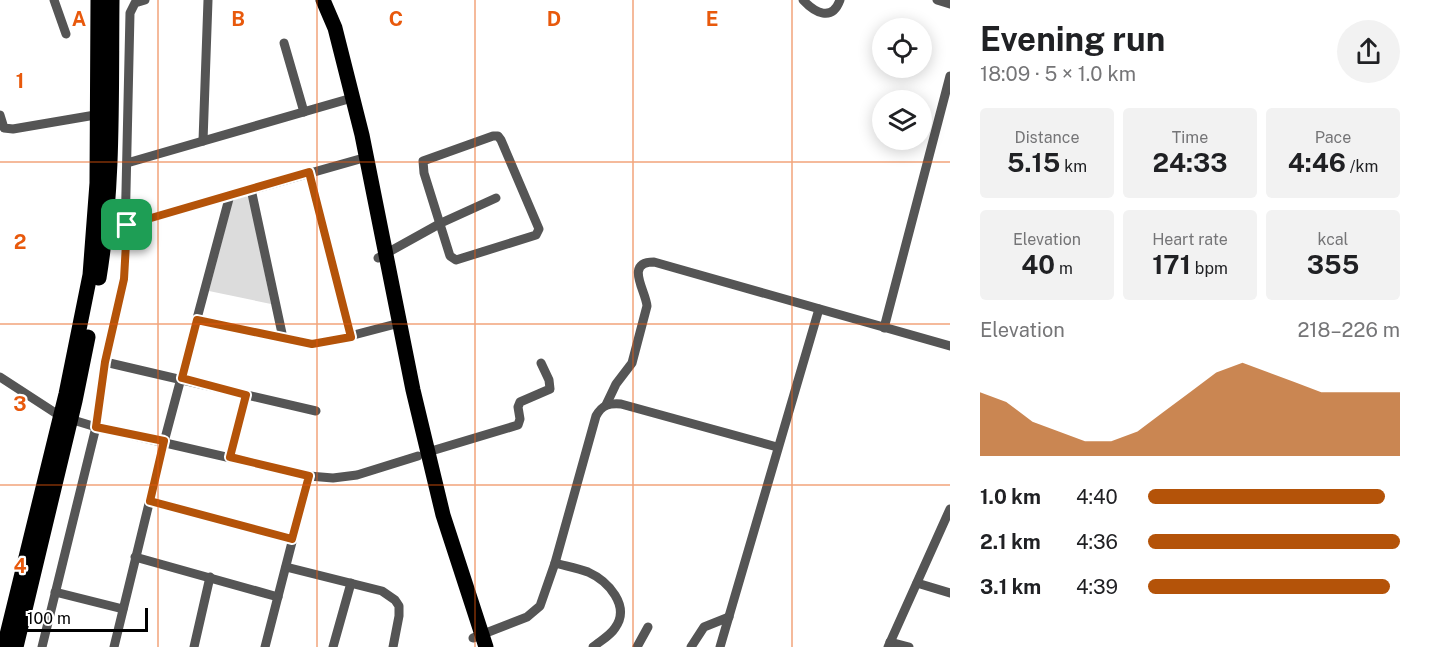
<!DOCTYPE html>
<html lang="en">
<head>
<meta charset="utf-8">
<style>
	body { margin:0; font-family:"Public Sans",sans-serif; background:#f2f2f2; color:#202124; height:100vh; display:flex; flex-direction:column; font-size:22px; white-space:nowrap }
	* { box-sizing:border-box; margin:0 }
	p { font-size:20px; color:#757577 }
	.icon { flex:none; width:33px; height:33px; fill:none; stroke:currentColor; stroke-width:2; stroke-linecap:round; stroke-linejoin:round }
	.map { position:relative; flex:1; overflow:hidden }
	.details { display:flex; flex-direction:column; background:#fff; width:480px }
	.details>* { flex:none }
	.buttons { position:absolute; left:872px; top:18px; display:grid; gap:12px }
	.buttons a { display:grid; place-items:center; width:60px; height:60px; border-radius:50%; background:#fff; box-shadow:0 3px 15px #0003; font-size:30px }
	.scale { position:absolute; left:18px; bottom:15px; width:130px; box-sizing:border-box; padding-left:6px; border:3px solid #000; border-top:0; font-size:16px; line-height:21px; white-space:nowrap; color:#000; -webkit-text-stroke:4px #fff; paint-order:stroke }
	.pin { position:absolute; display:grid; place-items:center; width:51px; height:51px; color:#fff; margin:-26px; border-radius:12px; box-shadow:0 3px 9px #0006 }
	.round { display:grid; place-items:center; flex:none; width:63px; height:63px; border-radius:32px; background:#f2f2f2 }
	.summary { display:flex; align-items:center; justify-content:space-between; height:102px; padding:0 30px }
	h1 { font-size:33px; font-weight:700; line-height:45px }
	.stats { display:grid; grid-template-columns:repeat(3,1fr); gap:9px; height:102px; padding:6px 30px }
	.stats div { display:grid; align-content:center; border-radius:6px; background:#f2f2f2; text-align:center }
	.stats b { font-size:26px; font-weight:700 }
	.stats small { font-size:16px; font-weight:400 }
	.stats p { font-size:16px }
	.chart { height:168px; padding:12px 30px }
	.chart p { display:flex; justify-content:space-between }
	.chart svg { width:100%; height:108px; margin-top:6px; fill:#b45309; opacity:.7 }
	ul { padding:0 30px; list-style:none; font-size:20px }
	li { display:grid; grid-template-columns:96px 72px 1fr; align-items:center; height:45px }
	li i { height:15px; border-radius:8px; background:#b45309 }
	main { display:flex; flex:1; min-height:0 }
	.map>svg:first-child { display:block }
	.green { fill:#dcdcdc }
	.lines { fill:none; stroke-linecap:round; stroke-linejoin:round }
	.minor { stroke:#555; stroke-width:9 }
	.primary { stroke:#000; stroke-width:15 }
	.trunk { stroke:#000; stroke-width:15 }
	.route-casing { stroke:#fff; stroke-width:12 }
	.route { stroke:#b45309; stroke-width:8 }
	.grid { fill:none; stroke:#e8590c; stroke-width:1.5; stroke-opacity:0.55 }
	.grid-label { font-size:20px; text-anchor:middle; font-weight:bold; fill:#e8590c; stroke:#fff; stroke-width:4.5; stroke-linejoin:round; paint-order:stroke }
</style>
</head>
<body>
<main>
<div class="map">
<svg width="950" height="647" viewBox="0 0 950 647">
	<rect width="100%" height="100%" fill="#fff"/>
	<path class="green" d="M249,196L271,304L209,291L233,199Z"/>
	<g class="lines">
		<g class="minor">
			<path d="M54,0L66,34"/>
			<path d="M803,0C815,13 832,22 840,0"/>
			<path d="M937,0L950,4"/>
			<path d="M284,43L304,112"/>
			<path d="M0,115L4,128L13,129L101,114"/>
			<path d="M493,136H498L501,140L539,229L536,235L456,260L450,256L424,173L423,161Z"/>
			<path d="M203,141L208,0"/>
			<path d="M127,163L345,100"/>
			<path d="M309,172L351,337"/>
			<path d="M251,189L283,338"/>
			<path d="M127,225L367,157"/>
			<path d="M378,258L441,223L496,198"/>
			<path d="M197,320L312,344L323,343L392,325"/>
			<path d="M884,328L950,76"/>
			<path d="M105,362L316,411"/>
			<path d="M0,377L60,416L96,427L309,476L333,478L357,475L418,456"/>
			<path d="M606,405L616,384L632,363L647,306C646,291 624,262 654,262L950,346"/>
			<path d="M428,452L518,425L520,419L518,407L520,402L550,389L549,380L541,363"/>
			<path d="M230,457L246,395"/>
			<path d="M150,501L292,539"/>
			<path d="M135,557L278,597"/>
			<path d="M555,563C566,566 578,568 588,572C608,581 631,606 615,628C610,636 600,641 593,647"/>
			<path d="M286,567L382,591L395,600L399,606V616L393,647"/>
			<path d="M917,583L950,593"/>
			<path d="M55,592L123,609"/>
			<path d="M473,638L527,617L540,606L555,563L596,416C602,405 609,403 621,404L777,447"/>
			<path d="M890,642L909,647"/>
			<path d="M42,647L96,427L105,362L124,280L130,13L135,3L145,0"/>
			<path d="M114,647L164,442L230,195"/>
			<path d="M194,647L210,577"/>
			<path d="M265,647L309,476"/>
			<path d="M333,647L351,583"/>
			<path d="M637,647L648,627"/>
			<path d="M691,647L704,627L729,617"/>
			<path d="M720,647L819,309"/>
			<path d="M888,647L950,509"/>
		</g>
		<g class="primary">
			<path d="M99,278C114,186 111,93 112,0"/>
			<path d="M4,647L66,394L90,275L97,183L98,0"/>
			<path d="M16,647L75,401L88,337"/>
		</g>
		<path class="trunk" d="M323,0L335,28L362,135L413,390L443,515L486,647"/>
	</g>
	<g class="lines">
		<defs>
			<path id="route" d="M309,172L351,337L312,344L197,320L182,378L246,395L230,457L309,476L292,539L150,501L164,441L96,427L105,362L124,279L127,225Z"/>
		</defs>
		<use href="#route" class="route-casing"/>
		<use href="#route" class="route"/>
	</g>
	<path class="grid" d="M158,0V647M317,0V647M475,0V647M633,0V647M792,0V647M0,162H950M0,324H950M0,485H950"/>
	<g class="grid-label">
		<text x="79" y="26">A</text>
		<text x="238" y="26">B</text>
		<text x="396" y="26">C</text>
		<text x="554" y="26">D</text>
		<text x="712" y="26">E</text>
		<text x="20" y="88">1</text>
		<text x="20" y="249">2</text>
		<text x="20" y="411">3</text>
		<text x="20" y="573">4</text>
	</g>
</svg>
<div class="buttons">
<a><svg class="icon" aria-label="locate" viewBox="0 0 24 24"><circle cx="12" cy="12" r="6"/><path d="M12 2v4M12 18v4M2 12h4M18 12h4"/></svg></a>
<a><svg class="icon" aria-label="layers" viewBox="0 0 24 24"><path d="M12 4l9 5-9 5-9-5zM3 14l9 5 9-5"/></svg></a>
</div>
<div class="scale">100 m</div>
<div class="pin" style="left:127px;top:225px;background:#1e9e55"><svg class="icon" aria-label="arrive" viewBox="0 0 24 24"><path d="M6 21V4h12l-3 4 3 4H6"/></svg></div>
</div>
<section class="details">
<div class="summary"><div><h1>Evening run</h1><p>18:09 · 5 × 1.0 km</p></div><a class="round"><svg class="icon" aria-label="share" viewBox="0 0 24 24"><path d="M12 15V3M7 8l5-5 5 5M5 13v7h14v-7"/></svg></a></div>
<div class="stats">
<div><p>Distance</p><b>5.15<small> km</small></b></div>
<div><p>Time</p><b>24:33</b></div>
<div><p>Pace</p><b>4:46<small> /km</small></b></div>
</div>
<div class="stats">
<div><p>Elevation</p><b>40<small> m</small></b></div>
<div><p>Heart rate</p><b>171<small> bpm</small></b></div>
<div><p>kcal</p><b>355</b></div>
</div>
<div class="chart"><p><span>Elevation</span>218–226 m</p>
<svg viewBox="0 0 160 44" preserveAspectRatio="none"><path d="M0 44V18L10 22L20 30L30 34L40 38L50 38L60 34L70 26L80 18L90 10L100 6L110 10L120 14L130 18L140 18L150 18L160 18V44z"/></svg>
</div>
<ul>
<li><b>1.0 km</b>4:40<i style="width:94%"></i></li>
<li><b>2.1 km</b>4:36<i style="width:100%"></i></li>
<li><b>3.1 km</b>4:39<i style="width:96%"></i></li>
</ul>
</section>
</main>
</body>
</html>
